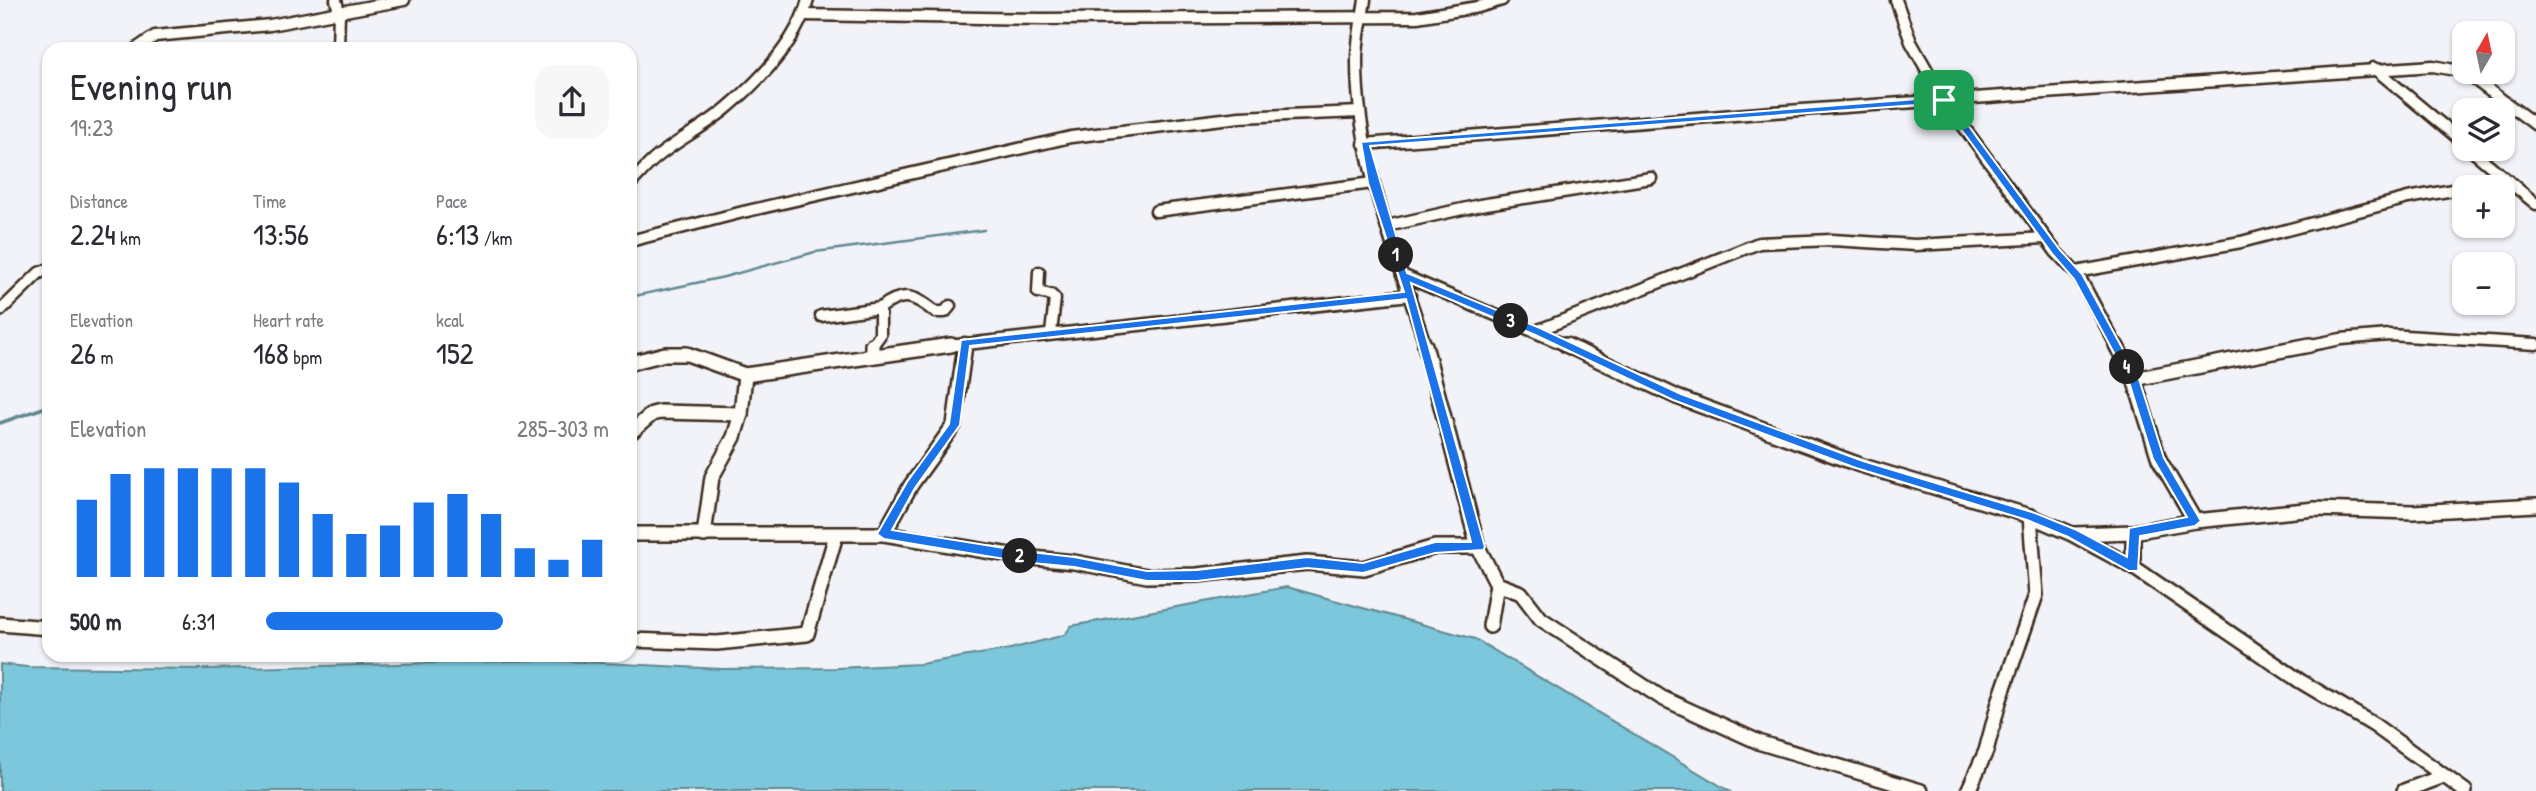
<!DOCTYPE html>
<html lang="en">
<head>
<meta charset="utf-8">
<style>
	body { margin:0; font-family:"Patrick Hand",sans-serif; background:#f7f7f7; color:#2b2b33; height:100vh; display:flex; flex-direction:column; font-size:26px; white-space:nowrap }
	* { box-sizing:border-box; margin:0 }
	p { font-size:23px; color:#7c7c81 }
	.icon { flex:none; width:38px; height:38px; fill:none; stroke:currentColor; stroke-width:2; stroke-linecap:round; stroke-linejoin:round }
	.map { position:relative; flex:1; overflow:hidden }
	.panel { position:absolute; left:42px; top:42px; width:595px; height:620px; display:flex; flex-direction:column; background:#fff; border-radius:21px; box-shadow:0 2px 5px #0004 }
	.panel>* { flex:none }
	.needle { width:46px; rotate:9deg }
	.controls { position:absolute; left:2452px; top:21px; display:grid; gap:14px }
	.controls a { display:grid; place-items:center; width:63px; height:63px; border-radius:14px; background:#fff; box-shadow:0 2px 5px #0004; font-size:35px }
	.pin { position:absolute; display:grid; place-items:center; width:60px; height:60px; color:#fff; margin:-30px; border-radius:14px; box-shadow:0 4px 10px #0006 }
	.km { position:absolute; width:35px; height:35px; margin:-18px; border-radius:50%; background:#222; color:#fff; font-size:19px; line-height:35px; text-align:center }
	.round { display:grid; place-items:center; flex:none; width:74px; height:74px; border-radius:21px; background:#f7f7f7 }
	.head { display:flex; align-items:center; justify-content:space-between; height:119px; padding:0 28px }
	h1 { font-size:38px; font-weight:600; line-height:52px }
	.figures { display:grid; grid-template-columns:repeat(3,1fr); gap:10px; height:119px; padding:7px 28px }
	.figures div { display:grid; align-content:center }
	.figures b { font-size:30px; font-weight:600 }
	.figures small { font-size:19px; font-weight:400 }
	.figures p { font-size:19px }
	.chart { height:196px; padding:14px 28px }
	.chart p { display:flex; justify-content:space-between }
	.chart svg { width:100%; height:126px; margin-top:7px; stroke:#1a73e8; stroke-width:6 }
	ul { padding:0 28px; list-style:none; font-size:23px }
	li { display:grid; grid-template-columns:112px 84px 1fr; align-items:center; height:52px }
	li i { height:18px; border-radius:9px; background:#1a73e8 }
	.map>svg:first-child { display:block }
	.water { fill:#7bc7db; stroke:#61888f; stroke-width:2 }
	.lines { fill:none; stroke-linecap:round; stroke-linejoin:round }
	.stream-far1 { stroke:#61888f; stroke-width:2.5 }
	.stream { stroke:#61888f; stroke-width:3.5 }
	.street-far1-casing { stroke:#3b2a1e; stroke-width:15 }
	.street-casing { stroke:#3b2a1e; stroke-width:18 }
	.street-far1 { stroke:#fdfcf7; stroke-width:10 }
	.street { stroke:#fdfcf7; stroke-width:13 }
	.route { fill:#1a73e8; stroke:#fff; stroke-width:2; fill-rule:evenodd }
</style>
</head>
<body>
<div class="map">
<svg width="2536" height="791" viewBox="0 0 2536 791">
	<rect width="100%" height="100%" fill="#f2f3f9"/>
	<filter id="ink" filterUnits="userSpaceOnUse"><feTurbulence type="fractalNoise" baseFrequency=".0143" numOctaves="2"/><feDisplacementMap in="SourceGraphic" scale="14" xChannelSelector="R" yChannelSelector="G"/><feConvolveMatrix kernelMatrix="1 2 1 2 8 2 1 2 1" color-interpolation-filters="sRGB"/></filter>
	<g filter="url(#ink)">
		<path class="water" d="M1287,587L1475,639L1729,791H0V664L27,667L206,669L544,660L723,669L836,668L920,664L1010,649L1065,635L1071,626Z"/>
		<g class="lines">
			<path class="stream-far1" d="M630,297L724,277L815,252L984,230"/>
			<path class="stream" d="M0,423L49,406"/>
			<defs>
				<g id="street-far1">
					<path d="M336,0L339,12L338,49"/>
					<path d="M1365,0C1362,19 1357,40 1357,59C1356,159 1396,253 1426,347"/>
					<path d="M1896,0L1911,42L1944,100L2056,252L2079,276L2117,347"/>
					<path d="M804,15L1042,19L1417,17L1478,7L1502,0"/>
					<path d="M136,49L155,36L270,25L404,0"/>
					<path d="M2374,68L2464,143"/>
					<path d="M1364,144L1773,112L2433,66L2460,71L2471,77L2536,125"/>
					<path d="M2470,149L2536,204"/>
					<path d="M630,184C639,175 647,165 657,157C679,139 706,126 728,107C760,80 797,41 808,0"/>
					<path d="M2466,187L2508,180"/>
					<path d="M1156,211L1373,183"/>
					<path d="M1387,226L1480,205L1651,178"/>
					<path d="M630,241L743,212L1071,137L1240,117L1360,112"/>
					<path d="M1039,272L1038,292L1051,295L1055,299L1051,333"/>
					<path d="M2076,272L2241,242L2408,198L2464,188"/>
					<path d="M1402,275L1570,347"/>
					<path d="M880,308C904,291 914,295 935,312H945L950,306"/>
					<path d="M0,311L39,273L49,269"/>
					<path d="M821,316L880,308V335L871,347"/>
					<path d="M1536,331L1759,243L1832,240L1915,245L2045,238"/>
					<path d="M939,347L1410,295"/>
					<path d="M964,347L965,343"/>
					<path d="M2301,347L2341,339L2389,335L2536,344"/>
				</g>
				<g id="street">
					<path d="M1425,345L1478,547L1497,584L1490,626"/>
					<path d="M1566,345L1677,397L1860,465L2030,516L2072,534L2133,567L2300,681L2374,725L2465,791"/>
					<path d="M2116,345L2134,379L2159,459L2195,521"/>
					<path d="M872,356V345"/>
					<path d="M630,363L665,354H687L745,375L951,345"/>
					<path d="M2134,379L2310,345"/>
					<path d="M630,433L652,414L660,412L741,414"/>
					<path d="M630,534H884L1022,557L1074,562L1147,576L1197,575L1307,563L1364,568L1435,547H1478"/>
					<path d="M884,534L911,485L954,425L965,345"/>
					<path d="M2074,534L2133,532"/>
					<path d="M704,535L712,477L734,437L741,414L745,375"/>
					<path d="M2133,567V532L2195,521L2315,509L2413,512L2536,505"/>
					<path d="M1497,584L1521,593L1541,619L1662,698L1761,743L1921,791"/>
					<path d="M0,624L49,628"/>
					<path d="M630,640L717,643L807,634L836,535"/>
					<path d="M1968,791L1986,751L1999,702L2036,595L2030,516"/>
					<path d="M2404,791L2444,776"/>
				</g>
			</defs>
			<use href="#street-far1" class="street-far1-casing"/>
			<use href="#street" class="street-casing"/>
			<use href="#street-far1" class="street-far1"/>
			<use href="#street" class="street"/>
		</g>
	</g>
	<path class="route" d="M1944,97L1948,98L2060,250L2082,274L2139,379L2164,458L2201,521L2195,526L2140,536L2138,571H2129L2068,537L2027,520L1856,468L1673,400L1533,334L1411,283L1485,547L1483,550L1435,553L1363,573L1307,568L1197,581H1147L1074,567L1022,562L884,539L877,534L907,482L949,424L961,340L1404,292L1368,183L1361,142ZM1942,103L2053,255L2074,279L2128,379L2153,459L2187,517L2129,528L2127,557L2077,530L2035,513L1863,461L1681,394L1540,328L1407,273L1370,146ZM1406,299L1471,542H1435L1363,563L1307,557L1197,570L1147,571L1074,557L1022,551L892,530L915,488L960,425L970,346Z"/>
</svg>
<div class="controls">
<a><svg class="needle" viewBox="-14 -14 28 28"><path d="M0-13l5 13h-10z" fill="#e53935"/><path d="M0 13l5-13h-10z" fill="#7c7c81"/></svg></a>
<a><svg class="icon" aria-label="layers" viewBox="0 0 24 24"><path d="M12 4l9 5-9 5-9-5zM3 14l9 5 9-5"/></svg></a>
<a>+</a>
<a>−</a>
</div>
<div class="pin" style="left:1944px;top:100px;background:#1e9e55"><svg class="icon" aria-label="arrive" viewBox="0 0 24 24"><path d="M6 21V4h12l-3 4 3 4H6"/></svg></div>
<b class="km" style="left:1396px;top:255px">1</b>
<b class="km" style="left:1020px;top:556px">2</b>
<b class="km" style="left:1511px;top:321px">3</b>
<b class="km" style="left:2127px;top:367px">4</b>
<section class="panel">
<div class="head"><div><h1>Evening run</h1><p>19:23</p></div><a class="round"><svg class="icon" aria-label="share" viewBox="0 0 24 24"><path d="M12 15V3M7 8l5-5 5 5M5 13v7h14v-7"/></svg></a></div>
<div class="figures">
<div><p>Distance</p><b>2.24<small> km</small></b></div>
<div><p>Time</p><b>13:56</b></div>
<div><p>Pace</p><b>6:13<small> /km</small></b></div>
</div>
<div class="figures">
<div><p>Elevation</p><b>26<small> m</small></b></div>
<div><p>Heart rate</p><b>168<small> bpm</small></b></div>
<div><p>kcal</p><b>152</b></div>
</div>
<div class="chart"><p><span>Elevation</span>285–303 m</p>
<svg viewBox="0 0 160 44" preserveAspectRatio="none"><path d="M5 44V17M15 44V8M25 44V6M35 44V6M45 44V6M55 44V6M65 44V11M75 44V22M85 44V29M95 44V26M105 44V18M115 44V15M125 44V22M135 44V34M145 44V38M155 44V31"/></svg>
</div>
<ul>
<li><b>500 m</b>6:31<i style="width:69%"></i></li>
</ul>
</section>
</div>
</body>
</html>
